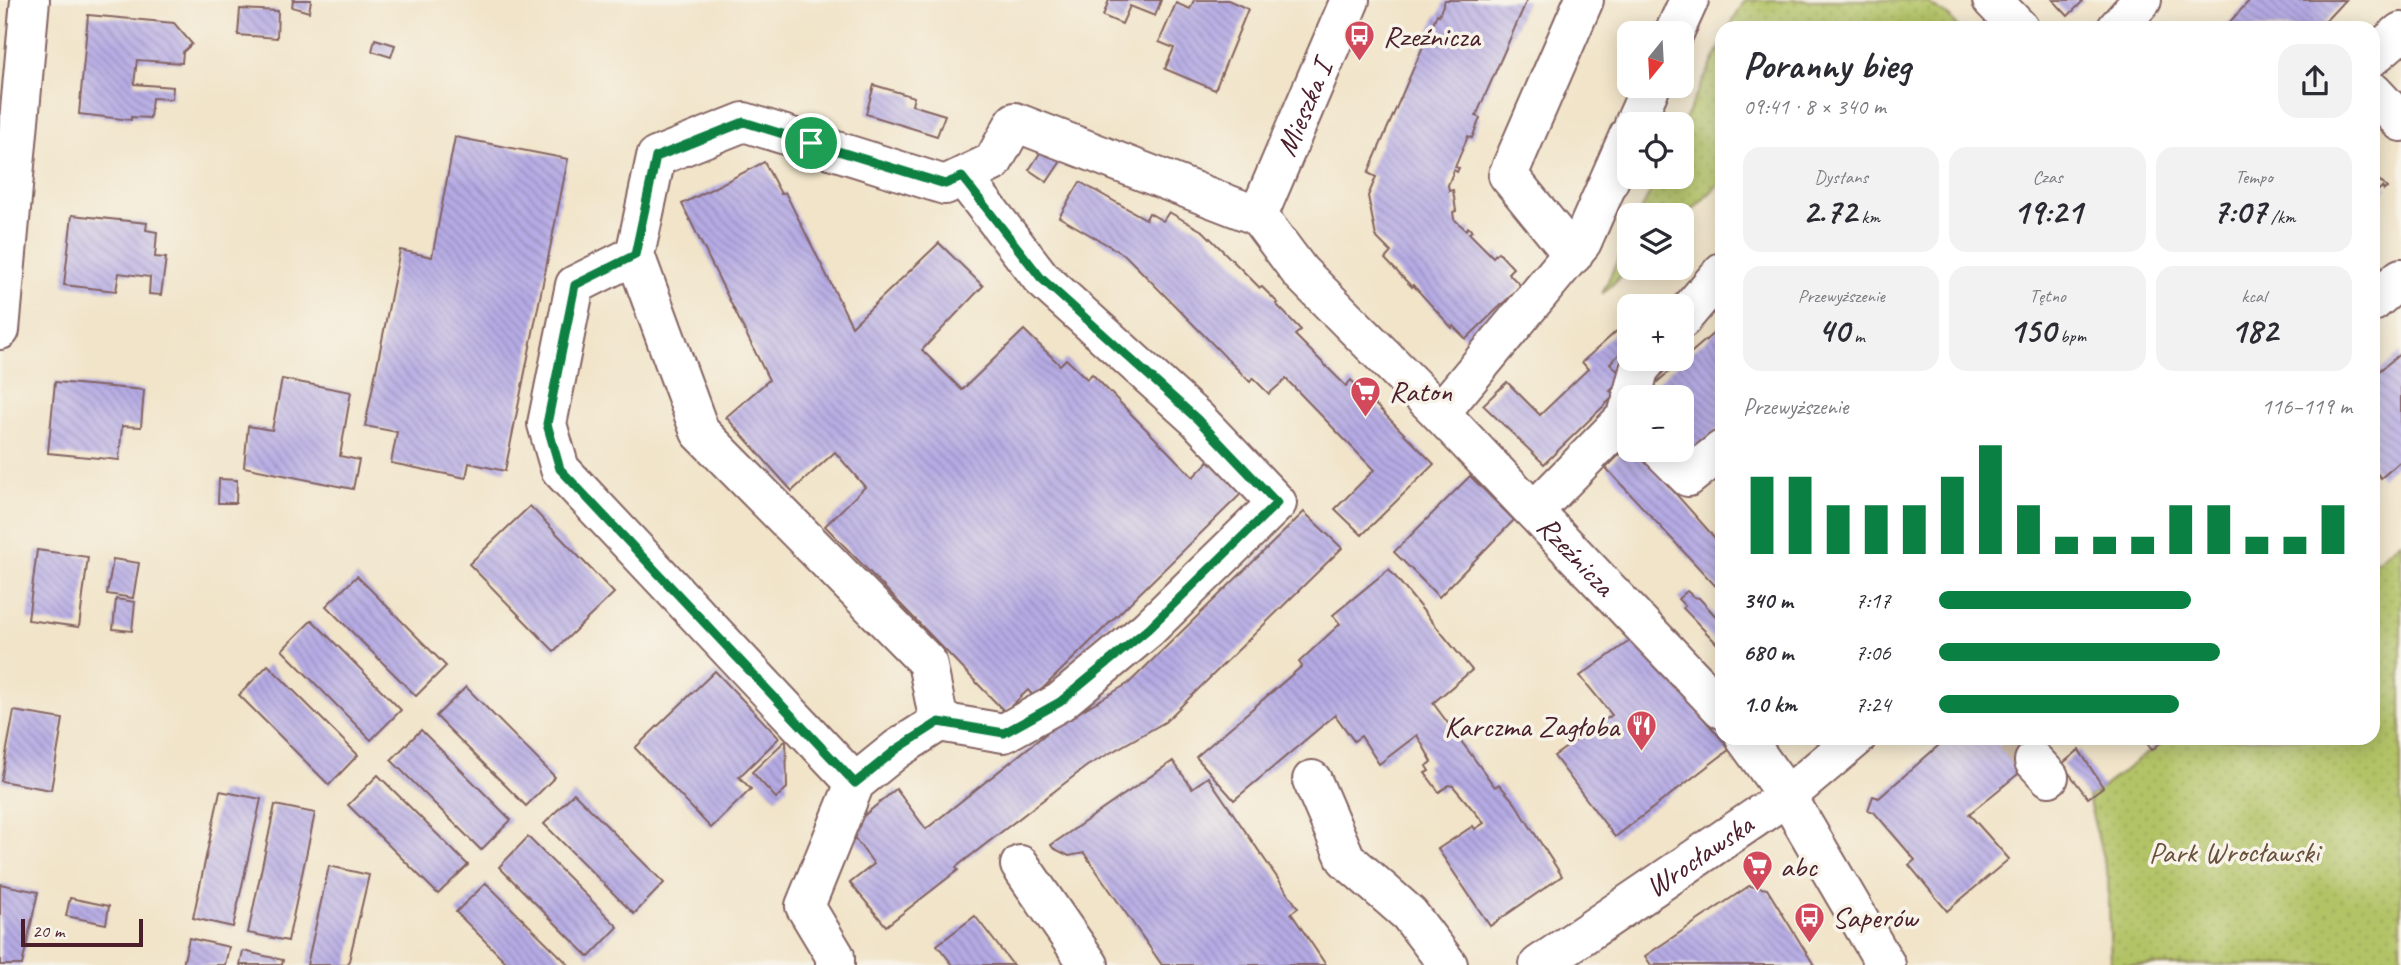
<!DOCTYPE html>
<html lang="pl">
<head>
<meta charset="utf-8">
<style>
	body { margin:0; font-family:Caveat,sans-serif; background:#f2f2f3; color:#2b2b33; height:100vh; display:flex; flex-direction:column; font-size:26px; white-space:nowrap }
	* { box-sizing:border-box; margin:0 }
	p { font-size:23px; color:#7c7c81 }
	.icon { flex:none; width:38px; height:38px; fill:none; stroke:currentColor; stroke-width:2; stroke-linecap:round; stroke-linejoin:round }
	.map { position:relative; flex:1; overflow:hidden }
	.sheet { position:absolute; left:1715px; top:21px; width:665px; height:724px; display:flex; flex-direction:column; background:#fff; border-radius:21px; box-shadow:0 4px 18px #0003 }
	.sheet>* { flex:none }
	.needle { width:46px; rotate:198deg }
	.tools { position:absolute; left:1617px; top:21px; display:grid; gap:14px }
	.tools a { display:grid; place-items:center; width:77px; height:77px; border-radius:14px; background:#fff; box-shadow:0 4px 18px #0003; font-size:35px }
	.scale { position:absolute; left:21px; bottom:18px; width:122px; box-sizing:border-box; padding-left:7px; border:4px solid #4a1f2b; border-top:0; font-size:19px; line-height:24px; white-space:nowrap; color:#4a1f2b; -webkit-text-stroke:5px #f7f3e8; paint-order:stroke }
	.pin { position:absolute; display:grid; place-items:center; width:60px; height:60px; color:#fff; margin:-30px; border:4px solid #fff; border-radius:50%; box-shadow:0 2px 7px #0007 }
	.round { display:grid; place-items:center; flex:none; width:74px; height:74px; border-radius:21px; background:#f2f2f3 }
	.headline { display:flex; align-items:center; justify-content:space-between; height:119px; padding:0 28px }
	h1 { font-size:38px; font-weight:600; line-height:52px }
	.figures { display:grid; grid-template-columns:repeat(3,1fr); gap:10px; height:119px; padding:7px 28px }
	.figures div { display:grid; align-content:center; border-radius:18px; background:#f2f2f3; text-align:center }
	.figures b { font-size:35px; font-weight:600 }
	.figures small { font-size:19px; font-weight:400 }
	.figures p { font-size:19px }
	.chart { height:196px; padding:14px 28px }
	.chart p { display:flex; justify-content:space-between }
	.chart svg { width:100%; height:126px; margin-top:7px; stroke:#0b8043; stroke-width:6 }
	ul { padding:0 28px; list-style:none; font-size:23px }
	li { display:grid; grid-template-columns:112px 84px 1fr; align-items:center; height:52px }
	li i { height:18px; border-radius:9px; background:#0b8043 }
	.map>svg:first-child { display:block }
	.grass { fill:url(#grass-dots); stroke:#7e7148; stroke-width:2 }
	.building { fill:url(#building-back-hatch) }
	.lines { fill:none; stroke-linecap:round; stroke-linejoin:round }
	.minor-tunnel { stroke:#d0bda9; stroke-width:38; stroke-dasharray:38 19; stroke-linecap:butt }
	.minor-casing { stroke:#846462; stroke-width:42 }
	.major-casing { stroke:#846462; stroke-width:42 }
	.minor { stroke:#fff; stroke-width:38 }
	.major { stroke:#fff; stroke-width:38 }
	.route-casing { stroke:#fff; stroke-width:14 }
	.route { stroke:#0b8043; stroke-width:9 }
	.labels { text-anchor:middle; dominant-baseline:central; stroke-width:7; stroke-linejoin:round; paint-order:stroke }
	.poi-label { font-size:30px; fill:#4a1f2b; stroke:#f7f3e8; text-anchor:start }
	.street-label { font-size:30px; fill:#4a1f2b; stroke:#f7f3e8 }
	.park-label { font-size:30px; fill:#69503d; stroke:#f7f3e8 }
</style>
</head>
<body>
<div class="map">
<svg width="2401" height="965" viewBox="0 0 2401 965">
	<defs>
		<pattern id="grass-dots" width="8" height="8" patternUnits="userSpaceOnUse" patternTransform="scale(1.75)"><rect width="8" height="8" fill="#b2c366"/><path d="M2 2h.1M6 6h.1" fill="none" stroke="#9ba759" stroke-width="1.8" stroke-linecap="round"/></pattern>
		<pattern id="building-back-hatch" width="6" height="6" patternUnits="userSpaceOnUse" patternTransform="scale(1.75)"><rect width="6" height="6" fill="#b6ace5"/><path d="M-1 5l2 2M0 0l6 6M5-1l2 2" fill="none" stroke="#968bba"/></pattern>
	</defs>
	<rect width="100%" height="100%" fill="#f7f3e8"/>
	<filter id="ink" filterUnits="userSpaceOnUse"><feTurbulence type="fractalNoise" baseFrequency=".0143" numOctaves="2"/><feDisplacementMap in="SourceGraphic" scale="14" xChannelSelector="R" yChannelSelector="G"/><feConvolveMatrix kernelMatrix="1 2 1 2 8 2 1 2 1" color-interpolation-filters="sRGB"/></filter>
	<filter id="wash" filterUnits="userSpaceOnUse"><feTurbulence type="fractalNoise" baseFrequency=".00686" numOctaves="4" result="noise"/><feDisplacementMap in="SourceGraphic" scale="28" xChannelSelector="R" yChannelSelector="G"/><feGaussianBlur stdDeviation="1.57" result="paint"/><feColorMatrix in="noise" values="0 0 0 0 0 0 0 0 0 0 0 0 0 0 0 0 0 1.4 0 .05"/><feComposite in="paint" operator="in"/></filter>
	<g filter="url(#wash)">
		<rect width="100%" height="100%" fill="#f1e4c9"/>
		<g class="grass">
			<path d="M1745,0H1924L1949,17L1959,28H1729Z"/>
			<path d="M1722,43V181L1682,220V215H1639L1657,177H1682V124Z"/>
			<path d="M1629,235L1630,268L1602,294Z"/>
			<path d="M2401,542V965H2111L2108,878L2088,798L2166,739L2373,738V564Z"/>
		</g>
		<g id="blocks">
			<g class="building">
				<path d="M293,0H311L309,12L292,7Z"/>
				<path d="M1109,0H1161L1155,16L1130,6L1122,24L1103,16Z"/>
				<path d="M1194,0H1228L1248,9L1215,90L1165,69L1174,48L1159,42L1176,3L1190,9Z"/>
				<path d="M1445,0H1527L1476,116L1480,118L1472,138L1468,136L1455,167L1459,168L1457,172L1454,170L1448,185L1449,191L1453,190L1456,211L1453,212L1454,219L1466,230L1468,227L1472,231L1469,233L1493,257L1498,252L1513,268L1508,273L1521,286L1466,339L1453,326L1452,328L1413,285L1412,287L1385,259L1391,252L1376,237L1368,196L1376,177L1368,173L1437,14L1439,15Z"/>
				<path d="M2053,0H2084L2068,16Z"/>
				<path d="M2250,0H2345L2319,28H2224Z"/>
				<path d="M240,9L278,11L277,38L238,35Z"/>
				<path d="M88,15L174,23L192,44L183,52L182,63L137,60L134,84L173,87L172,99L152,98L150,118L131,117V120L79,114Z"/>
				<path d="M375,39L395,45L391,57L372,51Z"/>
				<path d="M874,85L914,97L912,105L945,115L937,136L866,114Z"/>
				<path d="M455,137L568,159L505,471L469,463L466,478L391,463L397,432L365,426L400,250L432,257Z"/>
				<path d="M1042,150L1061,161L1047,182L1029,170Z"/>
				<path d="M764,162L781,194L785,192L852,326L939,243L983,286L922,350L962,390L1024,330L1060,365L1066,359L1087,379L1092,374L1193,477L1216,454L1248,487L1034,697L1028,690L1005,712L825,526L865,487L835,452L792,491L726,417L769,380L682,204Z"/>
				<path d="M2373,174L2387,188L2384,190L2382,187L2373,195Z"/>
				<path d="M1080,182L1146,219L1149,213L1163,221L1169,212L1204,232L1260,288L1262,287L1278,303L1276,304L1301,330L1295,335L1346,386L1351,380L1434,464L1362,535L1335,509L1374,470L1286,379L1269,394L1253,378L1250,382L1125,255L1059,217Z"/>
				<path d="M72,215L147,223L146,230L157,232L155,257L166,258L161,295L149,294L150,277L119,273L116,291L64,285Z"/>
				<path d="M1628,321L1629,345L1610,363L1624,378L1610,391L1615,395L1544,464L1483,405L1507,382L1540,415L1588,369L1582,362Z"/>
				<path d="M1722,326V426L1690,453L1682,443V397H1644L1642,395Z"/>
				<path d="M2401,353V461L2381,478L2373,468V376Z"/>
				<path d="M282,379L351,392L340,456L359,460L353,489L244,467L248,426L272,430Z"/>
				<path d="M55,382L144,390L141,427L122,426L119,460L48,453Z"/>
				<path d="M1629,445V450H1637L1722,546V593L1606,468Z"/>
				<path d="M1470,476L1514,520L1439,597L1394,552Z"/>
				<path d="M219,479L237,480L236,503H218Z"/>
				<path d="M530,506L614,593L554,651L469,564Z"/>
				<path d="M1304,512L1342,548L1165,722L1087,766L956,867L958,870L886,926L850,883L874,864L848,829L896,789L926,829L1057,725L1129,683Z"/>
				<path d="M37,550L88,557L79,627L28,620Z"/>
				<path d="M113,559L139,563L133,598L107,594Z"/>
				<path d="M1389,569L1472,670L1433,703L1495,787L1499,784L1515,803L1562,876L1490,926L1438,849L1473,826L1475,829L1484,823L1453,786L1449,785L1439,792L1425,773L1429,771L1426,766L1432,762L1417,735L1379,764L1361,736L1354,741L1335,715L1234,800L1196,757L1302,666L1299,662L1340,624L1333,615Z"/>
				<path d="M357,576L446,666L416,696L326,606Z"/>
				<path d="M1687,591L1694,597L1699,598L1722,623V649L1683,608L1685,606L1678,599Z"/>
				<path d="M116,599L135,602L132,631L113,629Z"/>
				<path d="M312,620L401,710L371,740L282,650Z"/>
				<path d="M1631,640L1666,675L1730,749L1615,837L1554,756L1612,715L1580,676Z"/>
				<path d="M268,665L358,755L329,785L239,695Z"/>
				<path d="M715,671L779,738L739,777L751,789L711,828L635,748Z"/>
				<path d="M466,687L555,777L526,806L436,716Z"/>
				<path d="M14,711L63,719L51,790L1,781Z"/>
				<path d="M421,730L511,820L481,850L391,760Z"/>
				<path d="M1947,738H2045L2038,744L2045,752L1969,814L2009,859L1947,911L1909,865L1915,860L1874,812L1868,810L1873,796L1879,798Z"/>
				<path d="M2143,738H2166L2152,750Z"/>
				<path d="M786,740L787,788L776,798L752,772Z"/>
				<path d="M2079,750L2103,787L2088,798L2062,764Z"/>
				<path d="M1173,761L1192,788L1208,777L1298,908L1291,913L1326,965H1162L1084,853L1069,856L1053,848L1051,845Z"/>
				<path d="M378,775L468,865L438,894L348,805Z"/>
				<path d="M220,791L261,799L233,927L193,918Z"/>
				<path d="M574,793L664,883L634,914L544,824Z"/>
				<path d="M275,805L315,813L288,941L248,933Z"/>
				<path d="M528,837L618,927L589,957L499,867Z"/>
				<path d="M329,866L369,875L348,965H307Z"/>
				<path d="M486,883L569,965H509L456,912Z"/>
				<path d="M0,884L38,892L22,965H0Z"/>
				<path d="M1749,886L1767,889L1814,965H1651L1645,956Z"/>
				<path d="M70,898L109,906L106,924L66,916Z"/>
				<path d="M975,916L1013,965H953L937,945Z"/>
				<path d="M189,938L229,947L225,965H183Z"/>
				<path d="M243,951L283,960L282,965H240Z"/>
			</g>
		</g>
	</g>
	<g filter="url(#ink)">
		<use href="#blocks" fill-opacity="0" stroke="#846462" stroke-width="2"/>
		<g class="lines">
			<path class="minor-tunnel" d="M2016,738L2034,761"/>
			<defs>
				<g id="minor">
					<path d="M1992,0L2019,28"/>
					<path d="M2117,28L2142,0"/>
					<path d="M1674,33L1689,0"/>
					<path d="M2373,56L2401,32"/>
					<path d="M2373,92L2401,122"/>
					<path d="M1634,124L1651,86"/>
					<path id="s1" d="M1258,216L1300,272L1440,413L1722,709"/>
					<path id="s2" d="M1258,216L1350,0"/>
					<path d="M635,255L575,285L547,424L560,469L855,783"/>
					<path d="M1573,255L1508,175L1584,0"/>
					<path d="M1682,319L1722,272"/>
					<path d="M0,330L30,0"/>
					<path d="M1632,397L1639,370L1648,359"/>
					<path d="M1440,413L1582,242L1629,135"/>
					<path d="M1661,450L1688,477L1722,450"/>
					<path d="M1534,511L1627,416L1629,408"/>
					<path d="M939,722L1004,733L1060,702L1148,629L1277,503L1197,419L1041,278L963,177"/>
					<path d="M1745,738L1787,796L1886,965"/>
					<path d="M2034,761L2049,777"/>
					<path d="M1312,780L1346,859L1409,914L1448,965"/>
					<path d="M1020,865L1089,965"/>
					<path d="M835,965V956L805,906L855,783L897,749L939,722L927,662L700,432L635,255L656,157L744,122L945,185L993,162L1015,122L1258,216"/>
				</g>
				<g id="major">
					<path d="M2373,302L2401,278"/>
					<path id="s3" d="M1539,965L1787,796L1856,738"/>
				</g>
			</defs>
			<use href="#minor" class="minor-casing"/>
			<use href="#major" class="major-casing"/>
			<use href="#minor" class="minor"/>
			<use href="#major" class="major"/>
		</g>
	</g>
	<g class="lines" filter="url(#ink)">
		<defs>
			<path id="route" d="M744,122L945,184L962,177L1041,278L1197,419L1277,503L1148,629L1060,702L1004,733L939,722L897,749L855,783L560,469L547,424L575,285L635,255L656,157Z"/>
		</defs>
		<use href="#route" class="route-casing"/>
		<use href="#route" class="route"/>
	</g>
	<defs>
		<symbol id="bus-pin" viewBox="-11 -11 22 30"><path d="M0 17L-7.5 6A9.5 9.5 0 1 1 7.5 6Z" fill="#d1495b" stroke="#f7f3e8"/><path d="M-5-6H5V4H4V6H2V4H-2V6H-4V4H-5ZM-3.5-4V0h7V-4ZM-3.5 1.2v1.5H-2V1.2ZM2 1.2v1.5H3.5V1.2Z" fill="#fff"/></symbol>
		<symbol id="supermarket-pin" viewBox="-11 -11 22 30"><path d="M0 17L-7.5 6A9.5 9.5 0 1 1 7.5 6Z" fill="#d1495b" stroke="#f7f3e8"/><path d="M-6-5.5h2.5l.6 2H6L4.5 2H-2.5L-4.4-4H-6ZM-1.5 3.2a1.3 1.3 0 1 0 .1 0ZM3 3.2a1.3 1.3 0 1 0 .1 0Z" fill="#fff"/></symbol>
		<symbol id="restaurant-pin" viewBox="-11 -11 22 30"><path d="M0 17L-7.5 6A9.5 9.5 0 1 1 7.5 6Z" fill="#d1495b" stroke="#f7f3e8"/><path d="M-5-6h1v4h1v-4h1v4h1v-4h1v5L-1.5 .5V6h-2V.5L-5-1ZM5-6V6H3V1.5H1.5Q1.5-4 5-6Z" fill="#fff"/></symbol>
	</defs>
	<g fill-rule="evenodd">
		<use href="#bus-pin" x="1342" y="18" width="35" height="47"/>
		<use href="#supermarket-pin" x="1348" y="374" width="35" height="47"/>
		<use href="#restaurant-pin" x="1624" y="708" width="35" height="47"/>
		<use href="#supermarket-pin" x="1740" y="848" width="35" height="47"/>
		<use href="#bus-pin" x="1792" y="900" width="35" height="47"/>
	</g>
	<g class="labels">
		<g class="poi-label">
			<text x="1383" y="36">Rzeźnicza</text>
			<text x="1389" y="391">Raton</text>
			<text x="1619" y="726" text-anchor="end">Karczma Zagłoba</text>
			<text x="1780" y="866">abc</text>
			<text x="1832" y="917">Saperów</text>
		</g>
		<g class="street-label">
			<text stroke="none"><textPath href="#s2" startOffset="117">Mieszka I</textPath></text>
			<text stroke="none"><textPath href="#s1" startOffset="466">Rzeźnicza</textPath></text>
			<text stroke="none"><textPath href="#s3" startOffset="194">Wrocławska</textPath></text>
		</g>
		<g class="park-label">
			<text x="2234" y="852">Park Wrocławski</text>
		</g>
	</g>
</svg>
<div class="tools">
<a><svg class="needle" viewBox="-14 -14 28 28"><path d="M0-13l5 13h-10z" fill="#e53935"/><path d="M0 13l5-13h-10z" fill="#7c7c81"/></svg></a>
<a><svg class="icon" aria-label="locate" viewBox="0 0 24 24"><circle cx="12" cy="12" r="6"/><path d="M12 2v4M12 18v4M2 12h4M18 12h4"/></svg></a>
<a><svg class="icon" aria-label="layers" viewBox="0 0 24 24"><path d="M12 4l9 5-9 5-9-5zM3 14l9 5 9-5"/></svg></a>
<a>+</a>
<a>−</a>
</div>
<div class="scale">20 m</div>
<div class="pin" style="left:811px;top:143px;background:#1e9e55"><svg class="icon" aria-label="arrive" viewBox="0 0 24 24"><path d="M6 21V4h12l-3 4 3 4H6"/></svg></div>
<section class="sheet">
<div class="headline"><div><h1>Poranny bieg</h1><p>09:41 · 8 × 340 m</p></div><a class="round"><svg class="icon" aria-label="share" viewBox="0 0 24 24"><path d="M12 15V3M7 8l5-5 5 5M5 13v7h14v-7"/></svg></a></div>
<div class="figures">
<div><p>Dystans</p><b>2.72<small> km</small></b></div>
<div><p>Czas</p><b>19:21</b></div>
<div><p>Tempo</p><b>7:07<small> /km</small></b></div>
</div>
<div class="figures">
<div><p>Przewyższenie</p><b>40<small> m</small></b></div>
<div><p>Tętno</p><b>150<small> bpm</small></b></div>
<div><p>kcal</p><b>182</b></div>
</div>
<div class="chart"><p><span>Przewyższenie</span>116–119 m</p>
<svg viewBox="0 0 160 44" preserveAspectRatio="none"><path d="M5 44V17M15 44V17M25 44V27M35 44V27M45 44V27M55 44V17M65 44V6M75 44V27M85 44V38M95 44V38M105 44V38M115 44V27M125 44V27M135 44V38M145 44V38M155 44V27"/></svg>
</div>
<ul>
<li><b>340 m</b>7:17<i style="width:61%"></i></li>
<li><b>680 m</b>7:06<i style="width:68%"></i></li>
<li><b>1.0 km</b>7:24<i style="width:58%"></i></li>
</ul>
</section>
</div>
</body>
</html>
